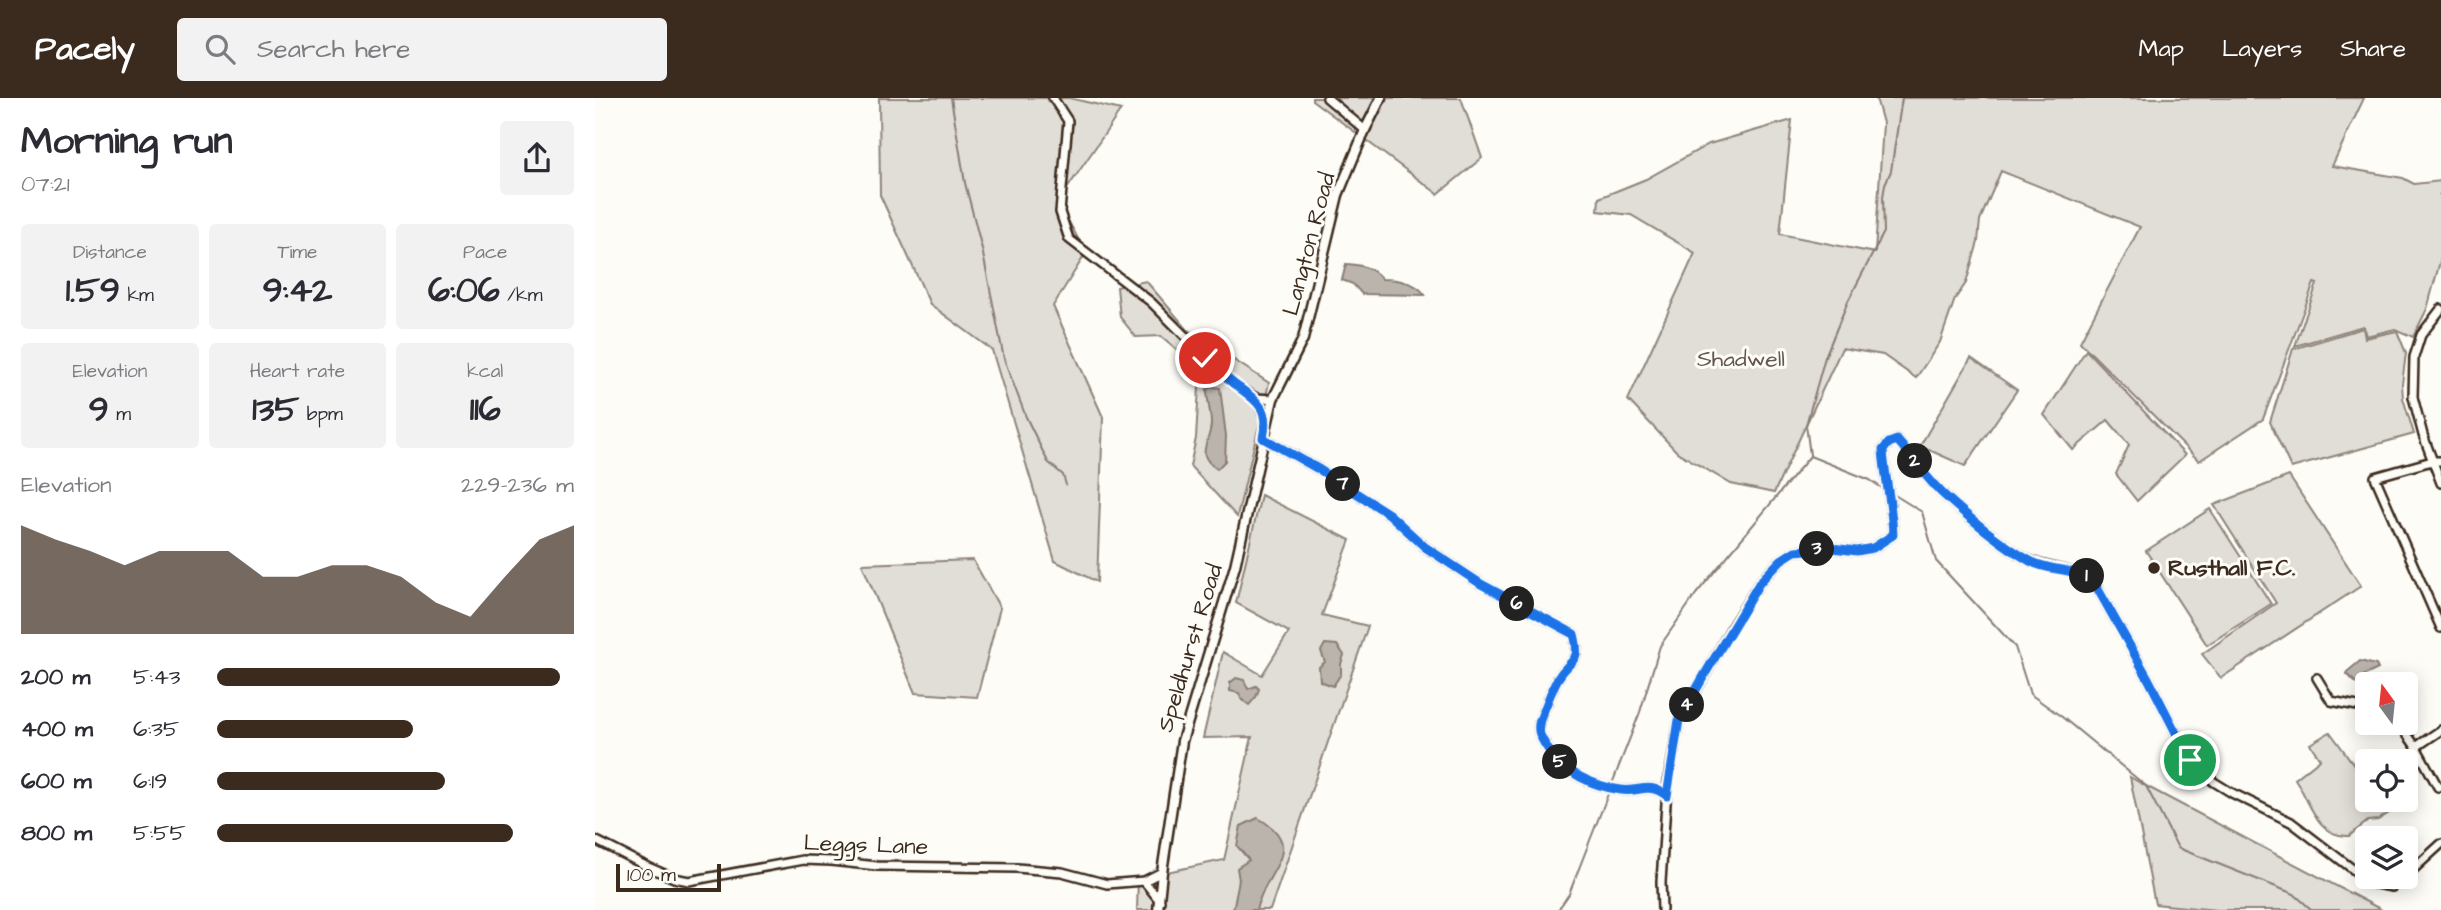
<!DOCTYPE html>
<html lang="en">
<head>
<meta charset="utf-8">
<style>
	body { margin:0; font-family:"Architects Daughter",sans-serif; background:#f2f2f3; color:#2b2b33; height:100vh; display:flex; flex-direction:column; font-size:26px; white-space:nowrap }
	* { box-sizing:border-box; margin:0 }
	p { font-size:23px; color:#7c7c81 }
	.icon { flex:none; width:38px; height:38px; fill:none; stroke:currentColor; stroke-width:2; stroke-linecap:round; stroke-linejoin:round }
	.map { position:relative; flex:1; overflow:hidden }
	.side { display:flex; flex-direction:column; background:#fff; width:595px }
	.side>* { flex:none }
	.needle { width:46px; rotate:345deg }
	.buttons { position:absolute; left:1760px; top:574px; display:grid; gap:14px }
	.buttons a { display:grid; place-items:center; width:63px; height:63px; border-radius:7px; background:#fff; box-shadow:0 4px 18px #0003; font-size:35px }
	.scale { position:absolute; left:21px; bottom:18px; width:105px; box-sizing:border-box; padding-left:7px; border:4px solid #3b2a1e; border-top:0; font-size:19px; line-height:24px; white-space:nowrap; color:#3b2a1e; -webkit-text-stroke:5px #fdfcf7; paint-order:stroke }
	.pin { position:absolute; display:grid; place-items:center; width:60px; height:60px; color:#fff; margin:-30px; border:4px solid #fff; border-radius:50%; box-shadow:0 2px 7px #0007 }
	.km { position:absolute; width:35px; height:35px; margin:-18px; border-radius:50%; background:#222; color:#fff; font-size:19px; line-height:35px; text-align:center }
	.round { display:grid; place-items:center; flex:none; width:74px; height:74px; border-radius:7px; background:#f2f2f3 }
	.headline { display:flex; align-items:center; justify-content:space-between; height:119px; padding:0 21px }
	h1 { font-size:38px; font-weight:700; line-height:52px }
	.metrics { display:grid; grid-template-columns:repeat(3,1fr); gap:10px; height:119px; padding:7px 21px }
	.metrics div { display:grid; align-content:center; border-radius:7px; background:#f2f2f3; text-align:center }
	.metrics b { font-size:35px; font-weight:700 }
	.metrics small { font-size:19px; font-weight:400 }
	.metrics p { font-size:19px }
	.chart { height:196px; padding:14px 21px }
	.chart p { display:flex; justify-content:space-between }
	.chart svg { width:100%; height:126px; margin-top:7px; fill:#3b2a1e; opacity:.7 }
	ul { padding:0 21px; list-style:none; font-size:23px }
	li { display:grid; grid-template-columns:112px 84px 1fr; align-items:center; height:52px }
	li i { height:18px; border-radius:9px; background:#3b2a1e }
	header { display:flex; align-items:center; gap:42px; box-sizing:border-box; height:98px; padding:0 35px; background:#3b2a1e; color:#fff }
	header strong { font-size:33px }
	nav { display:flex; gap:38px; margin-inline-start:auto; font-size:24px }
	.search { width:490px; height:63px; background:#f2f2f3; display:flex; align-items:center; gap:18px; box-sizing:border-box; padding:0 24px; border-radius:7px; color:#7c7c81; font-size:26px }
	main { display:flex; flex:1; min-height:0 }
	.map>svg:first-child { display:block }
	.green { fill:#e1ded7; stroke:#8e847a; stroke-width:2 }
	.water { fill:#bbb4ad; stroke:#887d74; stroke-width:2 }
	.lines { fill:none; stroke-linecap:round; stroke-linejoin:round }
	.stream { stroke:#887d74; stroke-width:2 }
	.minor-casing { stroke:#3b2a1e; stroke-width:12 }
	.tertiary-casing { stroke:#3b2a1e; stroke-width:13 }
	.minor { stroke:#fdfcf7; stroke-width:7 }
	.tertiary { stroke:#fdfcf7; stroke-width:8 }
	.route-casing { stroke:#fff; stroke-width:14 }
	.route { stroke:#1a73e8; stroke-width:9 }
	.poi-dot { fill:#3b2a1e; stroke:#fdfcf7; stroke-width:2.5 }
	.labels { text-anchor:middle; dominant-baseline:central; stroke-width:6; stroke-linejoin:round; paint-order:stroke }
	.street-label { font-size:23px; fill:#3b2a1e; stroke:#fdfcf7 }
	.park-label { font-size:23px; fill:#64574c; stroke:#fdfcf7 }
	.poi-label { font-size:23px; font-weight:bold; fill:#3b2a1e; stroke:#fdfcf7; text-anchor:start }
</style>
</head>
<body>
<header>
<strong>Pacely</strong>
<div class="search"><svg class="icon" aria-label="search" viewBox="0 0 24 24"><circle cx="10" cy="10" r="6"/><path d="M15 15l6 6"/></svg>Search here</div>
<nav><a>Map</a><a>Layers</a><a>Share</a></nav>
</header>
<main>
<section class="side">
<div class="headline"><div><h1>Morning run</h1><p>07:21</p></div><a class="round"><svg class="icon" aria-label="share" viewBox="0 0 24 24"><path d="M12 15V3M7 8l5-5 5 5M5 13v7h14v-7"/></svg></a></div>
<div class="metrics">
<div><p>Distance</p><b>1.59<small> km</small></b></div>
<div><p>Time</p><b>9:42</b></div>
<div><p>Pace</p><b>6:06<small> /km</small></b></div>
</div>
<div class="metrics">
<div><p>Elevation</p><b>9<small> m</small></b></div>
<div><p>Heart rate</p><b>135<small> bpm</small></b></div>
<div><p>kcal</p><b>116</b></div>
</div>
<div class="chart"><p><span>Elevation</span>229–236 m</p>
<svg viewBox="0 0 160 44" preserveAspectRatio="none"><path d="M0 44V6L10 11L20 15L30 20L40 15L50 15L60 15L70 24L80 24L90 20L100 20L110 24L120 33L130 38L140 24L150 11L160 6V44z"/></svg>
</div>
<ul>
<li><b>200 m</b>5:43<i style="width:96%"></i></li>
<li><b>400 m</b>6:35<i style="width:55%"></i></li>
<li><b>600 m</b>6:19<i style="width:64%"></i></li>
<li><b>800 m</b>5:55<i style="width:83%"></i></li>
</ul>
</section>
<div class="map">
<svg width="1846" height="812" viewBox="0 0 1846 812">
	<rect width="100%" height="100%" fill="#fdfcf7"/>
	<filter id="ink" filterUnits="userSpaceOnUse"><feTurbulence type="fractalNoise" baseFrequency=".0143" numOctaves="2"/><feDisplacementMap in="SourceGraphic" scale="14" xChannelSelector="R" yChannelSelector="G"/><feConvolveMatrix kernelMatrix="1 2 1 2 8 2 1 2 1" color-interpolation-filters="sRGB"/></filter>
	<g filter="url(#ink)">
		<g class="green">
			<path d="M284,0H474L526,12L463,104L491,155L458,208L508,319L502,484L460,463L397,252L335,206L285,97Z"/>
			<path d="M717,0H866L887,60L843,96L717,2Z"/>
			<path d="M1281,0H1769L1737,68L1808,80L1819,86L1846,83V97L1844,96L1846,98V160L1832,211L1818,239L1800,231L1771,238L1768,228L1700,248L1722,186L1719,185L1668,321L1604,363L1485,244L1545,129L1406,73L1385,122L1383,144L1371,185L1360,201L1345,244L1321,280L1288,257L1247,250L1179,395L1136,386L1082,354L1033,302L1100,155L1036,117L1003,113L1004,100L1051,81L1114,46L1197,22L1185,136L1280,155L1288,25Z"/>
			<path d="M551,183L593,232L674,285L642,419L595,368L601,340L605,271L566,238L541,239L525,219L522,189Z"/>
			<path d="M1768,230L1770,240L1802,233L1811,255L1807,286L1808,300L1819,336L1696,370L1675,324L1698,251Z"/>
			<path d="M1491,252L1590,357L1542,403L1521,376L1534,347L1513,322L1478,352L1449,317Z"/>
			<path d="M1376,260L1422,292L1370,368L1325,348Z"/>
			<path d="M1694,378L1766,488L1626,580L1607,556L1681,505L1619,407Z"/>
			<path d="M666,397L755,442L727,517L773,528L675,812H542L543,780L629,762L657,639L608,640L628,554L667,577L694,534L641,505Z"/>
			<path d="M1615,411L1676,506L1612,547L1551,453Z"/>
			<path d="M378,462L405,510L382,599L320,595L267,466Z"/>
			<path d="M1735,634L1773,686V702H1784L1794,715L1783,722L1773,723L1754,738C1722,740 1714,701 1700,681L1725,661L1715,646Z"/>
			<path d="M1535,679L1551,688L1787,812H1622L1560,806Z"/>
		</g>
		<g class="water">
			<path d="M751,166C766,167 777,169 787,181C801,181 822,184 830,197L767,196L758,186L747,182Z"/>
			<path d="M618,289L625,290L631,338L630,363L622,371C598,355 616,345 616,325C616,315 612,302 612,291Z"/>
			<path d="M730,546L742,547L749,557L746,566V576L738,588L725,583L724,569L730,564L726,553Z"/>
			<path d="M1765,563L1781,567L1783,571L1768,578L1765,585H1761L1752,576L1753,573Z"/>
			<path d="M641,580L649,582L653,591L661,588L664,591L661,599L654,607L646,601L644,595L635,593V585Z"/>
			<path d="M663,720C714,749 670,772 661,812H638L644,782L642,770L654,762L642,748L646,728Z"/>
		</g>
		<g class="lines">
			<g class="stream">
				<path d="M356,0L370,85L387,151L409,261L431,319L453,364L468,377L471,387"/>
				<path d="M1215,357L1211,327L1230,259L1253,203L1289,134L1288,99L1290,86L1296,73L1307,0"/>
				<path d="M1298,396L1327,414L1341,463L1420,549L1435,596L1467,619L1551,688L1583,750L1699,796L1717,812"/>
				<path d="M1017,686L1045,614L1065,548L1101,496L1215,358L1275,382L1290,392"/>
				<path d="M963,812L974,796L1015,691"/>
			</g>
			<defs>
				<g id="minor">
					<path d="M458,0L473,23L465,114L474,141L556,204L638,286L661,300L678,301"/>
					<path d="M732,0L770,32"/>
					<path d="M1846,211L1826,237L1819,259L1818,299L1828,337L1846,385"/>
					<path d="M661,300L672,324"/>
					<path d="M668,340L725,372L794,416L830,449L886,486L979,536C987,567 974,560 962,582C956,593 952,606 947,617C940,631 945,639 953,651C969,675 998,688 1026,692C1045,695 1053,683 1072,698"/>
					<path d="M1846,363H1837L1780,379L1846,530"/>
					<path d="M1722,580L1736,603L1773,610"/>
					<path d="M1804,625L1821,649L1843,689"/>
					<path d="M1821,649L1846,632"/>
					<path d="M0,742L53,769L79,780L94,783L208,762L236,763L282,768L422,770L467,774L512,786L549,783L567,774"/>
					<path d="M1811,778L1846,746"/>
					<path d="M549,783L565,803"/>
					<path d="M1067,812L1066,784L1072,690L1084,623L1138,527L1165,484L1186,462L1200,453L1237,450L1262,453L1278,450L1298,437C1297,408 1290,381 1288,352L1294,345L1302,342C1318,360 1331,380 1348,396C1369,416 1406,446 1430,460C1453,473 1480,468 1500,486L1554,582L1595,662L1619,684L1637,695L1696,724L1776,785L1797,789L1811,779"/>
				</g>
				<path id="tertiary" d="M563,812L567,774L587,643L640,468L678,301L708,241L743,97L770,32L786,0"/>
			</defs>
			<use href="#minor" class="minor-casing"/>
			<use href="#tertiary" class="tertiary-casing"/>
			<use href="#minor" class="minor"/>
			<use href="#tertiary" class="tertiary"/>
		</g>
	</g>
	<g class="lines" filter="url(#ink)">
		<defs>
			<path id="route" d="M610,260C619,268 629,278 639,286C662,303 675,309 668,340L725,372L794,416L830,449L886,486L979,536C987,567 974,560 962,582C956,593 952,606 947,617C940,631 945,639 953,651C970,675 998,688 1026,692C1045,695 1053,683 1072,698L1084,622L1110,576L1165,484L1186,462L1200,453L1237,450L1262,453L1278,450L1298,437C1297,408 1290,381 1288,352L1294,345L1302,342C1318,360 1331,380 1348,396C1372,418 1407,447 1435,463C1457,475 1480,468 1500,486L1554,582L1595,662"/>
		</defs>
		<use href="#route" class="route-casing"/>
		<use href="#route" class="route"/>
	</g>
	<circle class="poi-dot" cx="1559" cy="470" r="7"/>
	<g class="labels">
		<g class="street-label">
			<text transform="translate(714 146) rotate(-75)">Langton Road</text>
			<text transform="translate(595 550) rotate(-73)">Speldhurst Road</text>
			<text transform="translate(271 747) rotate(2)">Leggs Lane</text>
		</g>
		<g class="park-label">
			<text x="1146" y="261">Shadwell</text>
		</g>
		<g class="poi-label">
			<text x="1573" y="470">Rusthall F.C.</text>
		</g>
	</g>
</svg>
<div class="buttons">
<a><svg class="needle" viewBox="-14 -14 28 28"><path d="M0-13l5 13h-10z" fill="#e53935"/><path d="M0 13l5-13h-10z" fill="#7c7c81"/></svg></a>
<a><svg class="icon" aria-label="locate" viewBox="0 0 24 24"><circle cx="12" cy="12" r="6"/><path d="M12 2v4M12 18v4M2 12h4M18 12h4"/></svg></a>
<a><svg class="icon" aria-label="layers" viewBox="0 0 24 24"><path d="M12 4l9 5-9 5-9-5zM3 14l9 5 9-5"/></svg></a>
</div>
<div class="scale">100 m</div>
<div class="pin" style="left:1595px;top:662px;background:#1e9e55"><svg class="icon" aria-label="arrive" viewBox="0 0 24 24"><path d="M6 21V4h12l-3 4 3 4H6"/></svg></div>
<div class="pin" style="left:610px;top:260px;background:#d93025"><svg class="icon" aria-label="check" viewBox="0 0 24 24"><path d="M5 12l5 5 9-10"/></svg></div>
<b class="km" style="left:1492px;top:478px">1</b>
<b class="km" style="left:1320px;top:363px">2</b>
<b class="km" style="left:1222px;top:451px">3</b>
<b class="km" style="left:1092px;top:607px">4</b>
<b class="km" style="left:965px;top:664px">5</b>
<b class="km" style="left:922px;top:506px">6</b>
<b class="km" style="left:748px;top:386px">7</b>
</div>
</main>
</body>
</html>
